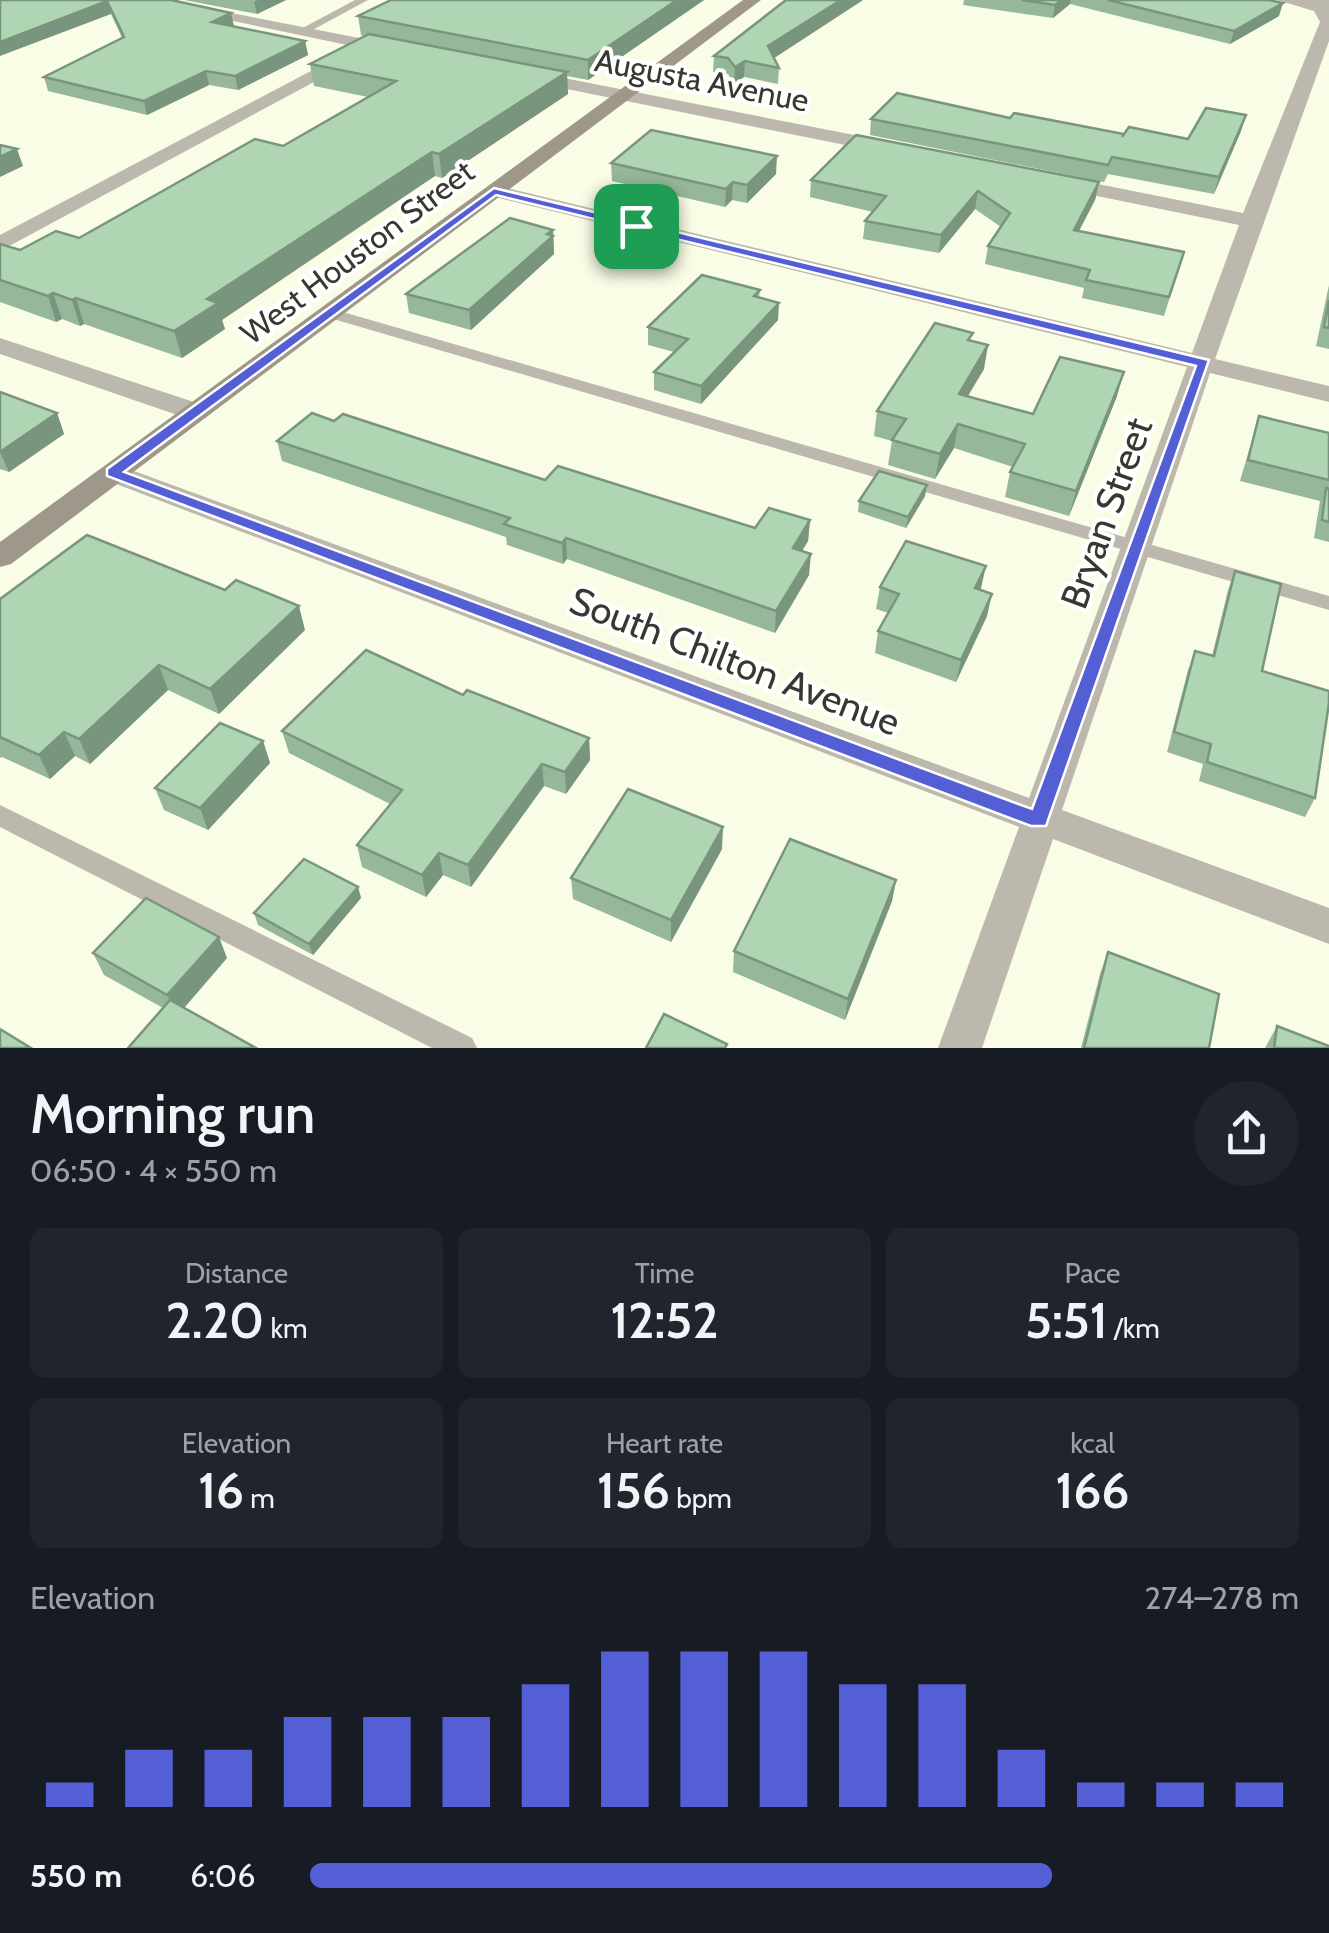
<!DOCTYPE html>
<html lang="en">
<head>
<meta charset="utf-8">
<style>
	body { margin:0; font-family:Cabin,sans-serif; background:#20242c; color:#f1f3f6; height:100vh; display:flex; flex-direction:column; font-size:38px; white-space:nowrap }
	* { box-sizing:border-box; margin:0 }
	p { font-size:32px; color:#9ea1a6 }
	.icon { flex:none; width:55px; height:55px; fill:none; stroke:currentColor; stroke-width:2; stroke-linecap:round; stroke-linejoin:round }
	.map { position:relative; height:1048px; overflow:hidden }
	.panel { display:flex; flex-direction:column; background:#171b24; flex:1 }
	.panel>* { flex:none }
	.pin { position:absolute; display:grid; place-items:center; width:85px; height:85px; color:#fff; margin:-42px; border-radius:20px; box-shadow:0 5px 15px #0006 }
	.round { display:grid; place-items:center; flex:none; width:105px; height:105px; border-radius:52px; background:#20242c }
	.head { display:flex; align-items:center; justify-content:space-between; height:170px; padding:0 30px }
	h1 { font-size:55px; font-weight:600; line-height:75px }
	.metrics { display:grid; grid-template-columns:repeat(3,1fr); gap:15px; height:170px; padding:10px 30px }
	.metrics div { display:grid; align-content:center; border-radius:15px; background:#20242c; text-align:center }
	.metrics b { font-size:50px; font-weight:600 }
	.metrics small { font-size:28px; font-weight:400 }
	.metrics p { font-size:28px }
	.chart { height:280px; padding:20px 30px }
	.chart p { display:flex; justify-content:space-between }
	.chart svg { width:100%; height:180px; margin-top:10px; stroke:#545ed5; stroke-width:6 }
	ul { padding:0 30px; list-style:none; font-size:32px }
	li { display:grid; grid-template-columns:160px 120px 1fr; align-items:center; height:75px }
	li i { height:25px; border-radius:12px; background:#545ed5 }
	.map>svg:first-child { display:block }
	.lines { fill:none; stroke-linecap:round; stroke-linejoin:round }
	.lane { fill:#bcb8ae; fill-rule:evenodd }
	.street { fill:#bcb8ae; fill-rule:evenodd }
	.secondary { fill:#9e978a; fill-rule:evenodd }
	.wall { fill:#96b799 }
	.shaded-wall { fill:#7a957d }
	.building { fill:#afd5b2; stroke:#7a957d; stroke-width:2.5 }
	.route { fill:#545ed5; stroke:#fff; stroke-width:2.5; fill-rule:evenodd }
	.labels { text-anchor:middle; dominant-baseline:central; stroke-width:8; stroke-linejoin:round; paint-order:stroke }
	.far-street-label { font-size:32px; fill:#373930; stroke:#fff }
	.street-label { font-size:38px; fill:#373930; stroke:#fff }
</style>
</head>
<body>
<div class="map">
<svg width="1329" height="1048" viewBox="0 0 1329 1048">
	<rect width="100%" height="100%" fill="#f9fde6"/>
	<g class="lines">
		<g class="lane">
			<path d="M355,0H368L307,33L297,31Z"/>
			<path d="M329,308L1329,596V610L323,316L321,313Z"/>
			<path d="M0,805L472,1038L477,1048H432L0,827Z"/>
		</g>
		<g class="street">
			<path d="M133,0H165L395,45L404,50L395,55Z"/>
			<path d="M1277,0H1329V41L1215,359L1329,386V402L1210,373L1062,810L1329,908V944L1053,839L982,1048H938L1019,827L103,479L99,473L103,467H123L1029,798L1187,367L487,195L484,191L494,185L1192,353L1239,225L1058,188L1048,182L1058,176L1243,213L1320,22L1314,11Z"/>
			<path d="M345,53L354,58L351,62L0,251V235Z"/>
			<path d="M528,71L890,142L900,148L890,154L522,80L519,76Z"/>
			<path d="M0,338L206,406L209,412L206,418H186L0,354Z"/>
		</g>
		<path class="secondary" d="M743,0H761L11,564L0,567V542Z"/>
	</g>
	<g class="wall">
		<path d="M0,0H171L234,26H232L305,41L308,55L238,90L209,85L147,115L48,91L44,77L122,38L111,14Z"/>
		<path d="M184,0H286L257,14Z"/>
		<path d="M704,0L588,80L567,76L568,94L442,178L435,176L424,182L222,320L225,329L182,358L84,324L80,326L62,319L56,322L0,302V244L20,250L79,238L283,146L368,97L314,86L310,64L365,36L361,35L358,16Z"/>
		<path d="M863,0L774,58L779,68L778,84L744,77L734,84L728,74L713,72L714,56Z"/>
		<path d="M964,0H1269L1279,16L1230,44L1070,4L1053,18L963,5Z"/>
		<path d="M1010,118L1124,134L1188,139L1241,131L1214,194L1108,174L1104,182L870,135L871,119Z"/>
		<path d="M611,163L776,174L747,203L732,200L725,207L612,181Z"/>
		<path d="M811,180L1099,182L1095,200L1079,231L1184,252L1164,316L1082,298L1084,288L985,264L988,246L1001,227L975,209L939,253L863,239L865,221L873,212L810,197Z"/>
		<path d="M553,230L554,254L471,330L409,313L406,294Z"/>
		<path d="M1329,285V349L1316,346Z"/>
		<path d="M760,290L759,297L778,320L701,404L654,390V372L674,352L648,345V327Z"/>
		<path d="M971,341L984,369L967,396L1033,414L1117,396L1069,516L1005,497L1010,472L1013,467L954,448L935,479L888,465L892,441L874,436L877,411Z"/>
		<path d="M0,392L57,413L64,434L9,472L0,469Z"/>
		<path d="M1259,416L1329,433V542L1314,538L1320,501L1240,481Z"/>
		<path d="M334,421L545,480L755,528L810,520L808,541L802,551L809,575L775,633L567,559L563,564L507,545L506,537L282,461L277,441Z"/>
		<path d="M925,496L906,528L858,512L859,501Z"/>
		<path d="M1235,571L1262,671L1315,798L1305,817L1199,781L1203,764L1167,752L1188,670L1195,651L1212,656L1228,590Z"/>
		<path d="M880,587L980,590L987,616L956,682L875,653L878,631L888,613L876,609Z"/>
		<path d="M0,599L305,630L219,714L168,690L90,764L75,756L50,779L2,757L0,758Z"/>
		<path d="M463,695L589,738L590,760L566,794L544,786L471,887L443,875L426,897L362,867L357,845L390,804L289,753L282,731Z"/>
		<path d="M263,741L270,763L208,830L164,810L155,788Z"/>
		<path d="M722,849L671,942L573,899L571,878Z"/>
		<path d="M896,880L892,901L845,1020L733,972L734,951Z"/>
		<path d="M358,887L361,898L313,955L258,925L254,913Z"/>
		<path d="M1108,952L1209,1048H1081L1100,974Z"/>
		<path d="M93,953L227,958L184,1008H163L104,975Z"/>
		<path d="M1277,1026L1329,1048H1265Z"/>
	</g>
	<g class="shaded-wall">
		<path d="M258,0H286L257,14L254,2Z"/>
		<path d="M677,0H704L588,80V60Z"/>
		<path d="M841,0H863L768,62V46Z"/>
		<path d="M1062,0H1071L1070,4L1053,18L1055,5Z"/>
		<path d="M107,1L111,14L0,56V42Z"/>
		<path d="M1283,3L1279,16L1230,44L1234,31Z"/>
		<path d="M231,13L234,26L215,35L212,22Z"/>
		<path d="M305,41L308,55L238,90L235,76Z"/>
		<path d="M745,61L744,77L734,84L735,67Z"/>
		<path d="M206,71L209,85L147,115L144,101Z"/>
		<path d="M567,72L568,94L442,178L439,154Z"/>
		<path d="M1246,115L1241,131L1214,194L1219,177Z"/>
		<path d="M17,149L23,166L0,177V157Z"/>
		<path d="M432,152L435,176L222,320L225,329L182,358L174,331L207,299Z"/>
		<path d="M777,156L776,174L747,203V185Z"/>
		<path d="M733,182L732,200L725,207L726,189Z"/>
		<path d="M1099,182L1095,200L1070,248L1074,230Z"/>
		<path d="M978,191L975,209L939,253L941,235Z"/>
		<path d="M553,230L554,254L471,330L469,310Z"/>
		<path d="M53,293L62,319L56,322L48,296Z"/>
		<path d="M76,298L84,324L80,326L72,300Z"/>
		<path d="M779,303L778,320L701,404V386Z"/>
		<path d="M988,345L984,369L955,418L959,394Z"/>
		<path d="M1124,372L1117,396L1069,516L1076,491Z"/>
		<path d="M57,413L64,434L9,472L0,452Z"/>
		<path d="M958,424L954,448L935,479L940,454Z"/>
		<path d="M927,485L925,496L906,528L908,517Z"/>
		<path d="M810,520L808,541L791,569L793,548Z"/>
		<path d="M566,538L567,559L563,564L562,543Z"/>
		<path d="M811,554L809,575L775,633L776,611Z"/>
		<path d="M986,566L981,588L970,610L975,588Z"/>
		<path d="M992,594L987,616L956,682L961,660Z"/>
		<path d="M299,606L305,630L219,714L210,689Z"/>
		<path d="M159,665L168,690L90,764L79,739Z"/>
		<path d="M64,732L75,756L50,779L39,755Z"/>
		<path d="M589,738L590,760L566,794L565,772Z"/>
		<path d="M263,741L270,763L208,830L200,808Z"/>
		<path d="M542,764L544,786L471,887L468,865Z"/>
		<path d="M723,827L722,849L671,942V920Z"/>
		<path d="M439,853L443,875L426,897L422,875Z"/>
		<path d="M896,880L892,901L845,1020L848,999Z"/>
		<path d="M358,887L361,898L313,955L309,944Z"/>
		<path d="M219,937L227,958L177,1016L167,995Z"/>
	</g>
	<g class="building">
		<path d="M0,0H171L231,13L212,22L305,41L235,76L206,71L144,101L44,77L124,37L107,1L0,42Z"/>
		<path d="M391,0H677L588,60L358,16Z"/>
		<path d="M786,0H841L768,46L779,68L745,61L735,67L728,58L714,56Z"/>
		<path d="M1022,0H1062L1055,5Z"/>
		<path d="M1108,0H1269L1283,3L1234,31Z"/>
		<path d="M369,34L567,72L439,154L432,152L421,159L207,299L218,303L174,331L76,298L72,300L53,293L48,296L0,280V244L20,250L56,231L79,238L255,139L283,146L396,81L310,64Z"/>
		<path d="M897,93L1010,118L1014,113L1124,134L1122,137L1129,127L1188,139L1206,108L1246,115L1219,177L1112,157L1108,165L871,119Z"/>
		<path d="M651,130L777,156L747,185L733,182L726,189L611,163Z"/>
		<path d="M856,135L1099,182L1074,230L1184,252L1169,297L1086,280L1090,270L988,246L1010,213L978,191L941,235L865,221L886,196L811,180Z"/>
		<path d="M0,145L17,149L0,157Z"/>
		<path d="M510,218L553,230L547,234L553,236L469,310L406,294Z"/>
		<path d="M702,275L760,290L754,296L779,303L701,386L654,372L688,339L648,327Z"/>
		<path d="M1329,300V328L1324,327Z"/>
		<path d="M935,323L973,333L968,340L988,345L959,394L1033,414L1060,357L1124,372L1076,491L1010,472L1025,444L958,424L940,454L892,440L906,419L877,411Z"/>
		<path d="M0,392L57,413L0,452Z"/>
		<path d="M312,413L334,421L343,414L545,480L558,466L755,528L769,508L810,520L793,548L811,554L776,611L566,538L562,543L504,524L510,518L277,441Z"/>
		<path d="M1259,416L1329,433V480L1248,460Z"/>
		<path d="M879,471L927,485L908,517L859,501Z"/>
		<path d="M1326,488L1329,489V522L1322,520Z"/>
		<path d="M87,535L225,590L236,580L299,606L210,689L159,665L79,739L64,732L39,755L0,737V599Z"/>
		<path d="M906,541L986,566L975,588L992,594L961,660L878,631L899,594L880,587Z"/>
		<path d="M1235,571L1281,584L1262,671L1329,691V703L1315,798L1207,762L1211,744L1174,732L1195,651L1214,656Z"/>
		<path d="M366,650L463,695L467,690L589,738L565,772L542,764L468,865L439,853L422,875L357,845L402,790L282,731Z"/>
		<path d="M220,723L263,741L200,808L155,788Z"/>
		<path d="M628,789L723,827L671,920L571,878Z"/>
		<path d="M790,839L896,880L848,999L734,951Z"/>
		<path d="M304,859L358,887L309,944L254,913Z"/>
		<path d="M146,898L219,937L167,995L93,953Z"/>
		<path d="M1108,952L1219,994L1209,1048H1084Z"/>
		<path d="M170,1000L256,1048H128Z"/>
		<path d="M664,1014L727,1044L725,1048H646Z"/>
		<path d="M1277,1026L1329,1046V1048H1274Z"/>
		<path d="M0,1029L31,1048H0Z"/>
	</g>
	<path class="route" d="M494,188L1209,360L1046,826H1031L107,476V469ZM496,195L1196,366L1032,809L124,472Z"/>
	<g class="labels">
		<g class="far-street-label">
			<text transform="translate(702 80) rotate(11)">Augusta Avenue</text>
			<text transform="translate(357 252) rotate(-37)">West Houston Street</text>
		</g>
		<g class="street-label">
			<text transform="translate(1106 513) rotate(-70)">Bryan Street</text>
			<text transform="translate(735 661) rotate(21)">South Chilton Avenue</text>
		</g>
	</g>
</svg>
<div class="pin" style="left:636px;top:226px;background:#1e9e55"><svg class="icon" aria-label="arrive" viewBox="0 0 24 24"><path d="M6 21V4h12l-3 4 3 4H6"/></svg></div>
</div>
<section class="panel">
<div class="head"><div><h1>Morning run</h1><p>06:50 · 4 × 550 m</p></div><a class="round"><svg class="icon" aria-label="share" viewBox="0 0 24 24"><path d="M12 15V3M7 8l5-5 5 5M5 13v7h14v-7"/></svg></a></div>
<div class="metrics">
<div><p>Distance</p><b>2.20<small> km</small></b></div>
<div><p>Time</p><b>12:52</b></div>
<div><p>Pace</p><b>5:51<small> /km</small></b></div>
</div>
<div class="metrics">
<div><p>Elevation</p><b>16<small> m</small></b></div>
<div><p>Heart rate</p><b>156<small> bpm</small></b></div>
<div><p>kcal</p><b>166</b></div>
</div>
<div class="chart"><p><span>Elevation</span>274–278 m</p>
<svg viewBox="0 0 160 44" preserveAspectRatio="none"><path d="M5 44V38M15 44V30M25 44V30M35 44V22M45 44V22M55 44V22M65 44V14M75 44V6M85 44V6M95 44V6M105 44V14M115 44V14M125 44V30M135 44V38M145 44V38M155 44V38"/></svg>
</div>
<ul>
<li><b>550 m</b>6:06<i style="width:75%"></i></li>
</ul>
</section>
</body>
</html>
